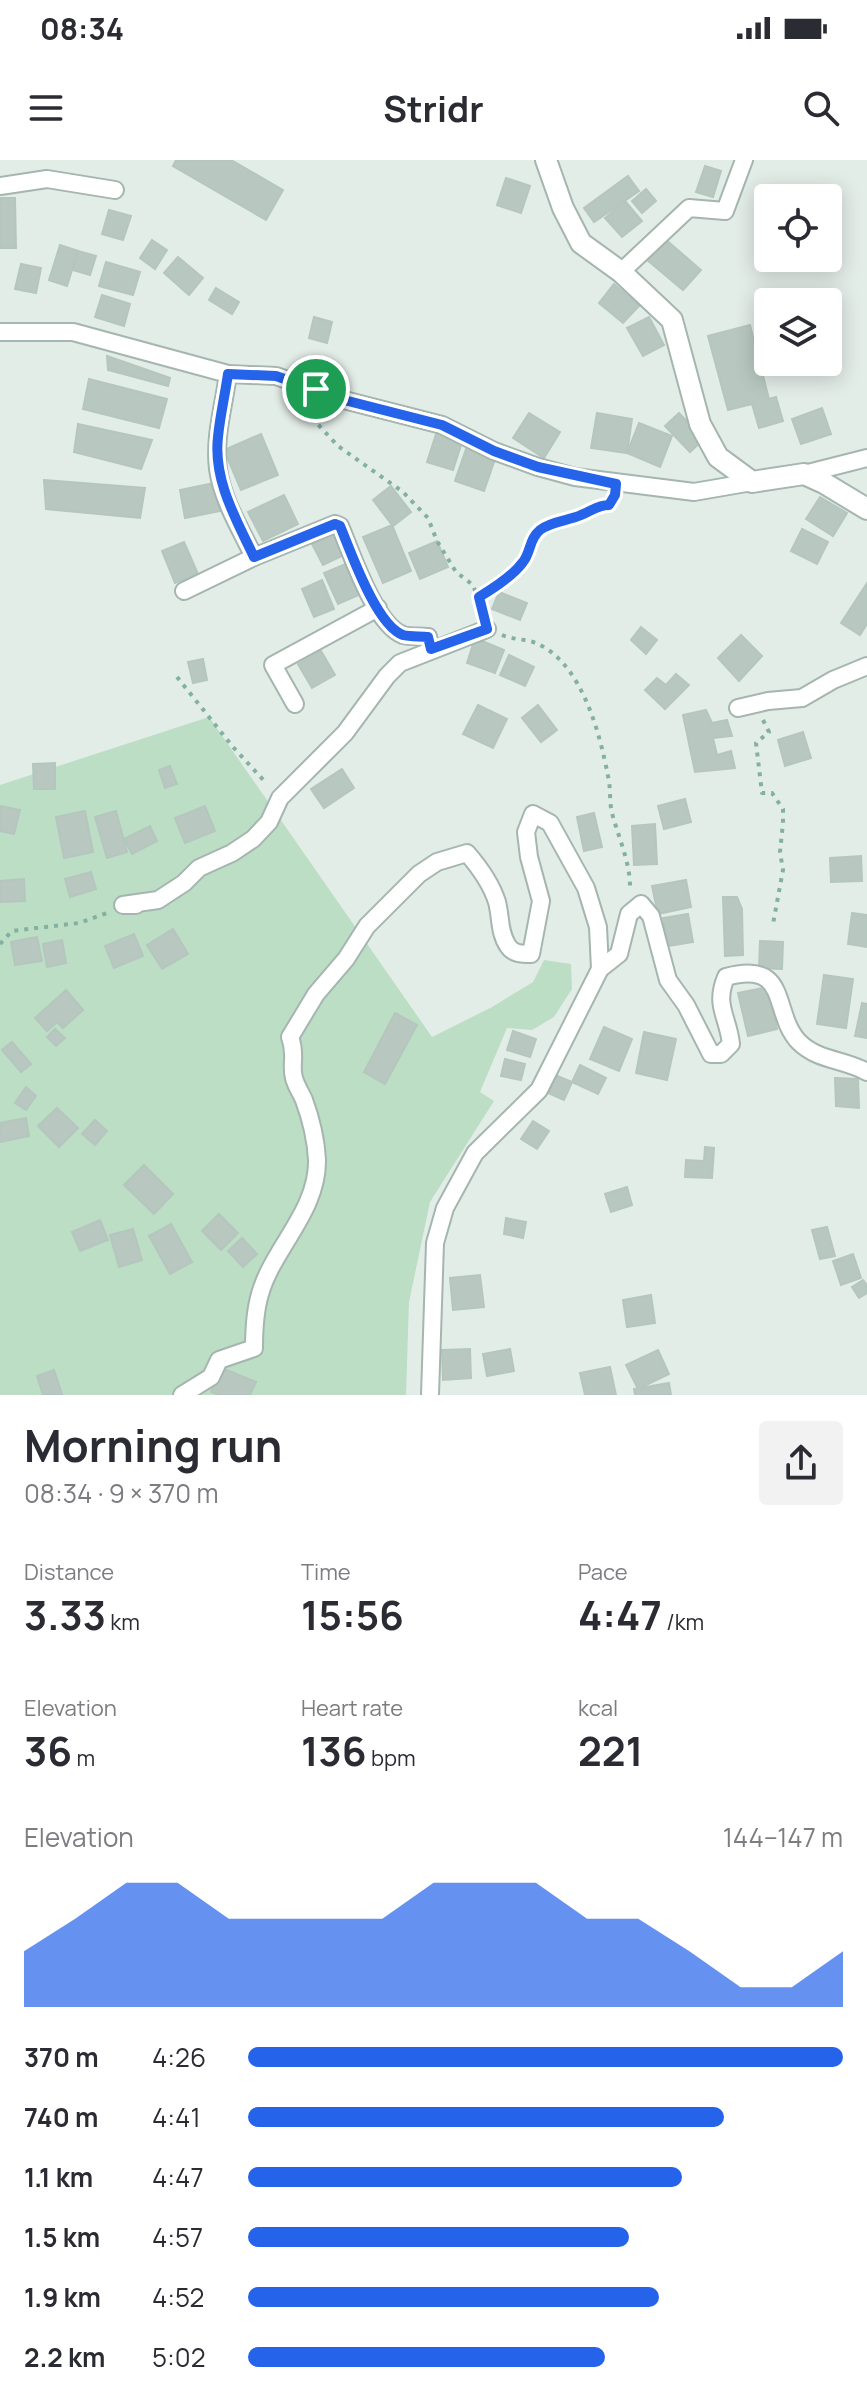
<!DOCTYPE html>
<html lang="en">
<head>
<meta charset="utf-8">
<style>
	body { margin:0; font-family:Manrope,sans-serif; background:#f2f2f3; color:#2b2b33; height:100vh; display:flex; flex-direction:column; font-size:30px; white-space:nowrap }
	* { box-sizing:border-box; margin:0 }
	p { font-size:26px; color:#7c7c81 }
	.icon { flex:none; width:44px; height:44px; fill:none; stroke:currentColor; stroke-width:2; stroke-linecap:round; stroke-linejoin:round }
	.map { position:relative; height:1235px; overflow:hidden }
	.side { display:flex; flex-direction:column; background:#fff; flex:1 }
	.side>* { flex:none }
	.controls { position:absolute; left:754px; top:24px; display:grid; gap:16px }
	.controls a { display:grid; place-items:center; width:88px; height:88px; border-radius:8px; background:#fff; box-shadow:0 4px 20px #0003; font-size:40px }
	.pin { position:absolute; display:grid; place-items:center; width:68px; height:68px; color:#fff; margin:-34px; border:4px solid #fff; border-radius:50%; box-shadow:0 2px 8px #0007 }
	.round { display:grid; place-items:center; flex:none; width:84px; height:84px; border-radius:8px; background:#f2f2f3 }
	.headline { display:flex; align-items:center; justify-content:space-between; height:136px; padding:0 24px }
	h1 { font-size:44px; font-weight:700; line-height:60px }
	.metrics { display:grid; grid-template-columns:repeat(3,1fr); gap:12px; height:136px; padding:8px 24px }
	.metrics div { display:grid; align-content:center }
	.metrics b { font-size:40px; font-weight:700 }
	.metrics small { font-size:22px; font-weight:400 }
	.metrics p { font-size:22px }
	.chart { height:224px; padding:16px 24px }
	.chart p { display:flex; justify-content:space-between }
	.chart svg { width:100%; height:144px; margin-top:8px; fill:#2563eb; opacity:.7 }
	ul { padding:0 24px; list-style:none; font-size:26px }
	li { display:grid; grid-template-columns:128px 96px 1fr; align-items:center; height:60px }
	li i { height:20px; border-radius:10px; background:#2563eb }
	.status { display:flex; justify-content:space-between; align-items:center; height:56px; padding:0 40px; background:#fff; direction:ltr }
	.status svg { height:22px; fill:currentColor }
	header { display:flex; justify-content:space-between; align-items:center; height:104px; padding:0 24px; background:#fff; font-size:36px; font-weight:700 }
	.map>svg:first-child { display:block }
	.green { fill:#bbdec4 }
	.building { fill:#b8c8c1; stroke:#b5c6bf; stroke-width:2 }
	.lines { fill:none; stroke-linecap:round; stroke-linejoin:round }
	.minor-casing { stroke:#a5b5af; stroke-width:20 }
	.tertiary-casing { stroke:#a5b5af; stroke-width:24 }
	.path { stroke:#83b0a1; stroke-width:4; stroke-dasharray:4 6; stroke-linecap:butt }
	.minor { stroke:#fff; stroke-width:16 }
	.tertiary { stroke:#fff; stroke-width:20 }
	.route-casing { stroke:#fff; stroke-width:16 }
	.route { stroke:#2563eb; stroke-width:10 }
</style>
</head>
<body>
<div class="status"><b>08:34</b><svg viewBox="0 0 49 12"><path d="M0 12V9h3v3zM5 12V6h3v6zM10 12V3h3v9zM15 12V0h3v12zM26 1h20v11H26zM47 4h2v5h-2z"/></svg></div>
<header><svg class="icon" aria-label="menu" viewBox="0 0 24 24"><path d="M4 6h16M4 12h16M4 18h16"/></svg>Stridr<svg class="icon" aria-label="search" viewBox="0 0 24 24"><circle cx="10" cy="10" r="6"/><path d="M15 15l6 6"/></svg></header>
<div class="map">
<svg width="867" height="1235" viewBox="0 0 867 1235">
	<rect width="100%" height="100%" fill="#e3ede8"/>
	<path class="green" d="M209,557L432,877L492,847L533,822L544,800L571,804L572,829L554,857L532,870L507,868L480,932L494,941L430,1042L409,1142L406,1235H0V625Z"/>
	<g class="building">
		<path d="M176,0H231L283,30L266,60L173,6Z"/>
		<path d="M705,6L721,11L713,37L696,32Z"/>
		<path d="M628,16L639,31L594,62L584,48Z"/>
		<path d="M506,18L530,26L521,53L497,45Z"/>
		<path d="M646,29L656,41L642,53L632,41Z"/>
		<path d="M0,38H15L16,88H0Z"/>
		<path d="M625,41L642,61L622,77L605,58Z"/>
		<path d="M109,50L131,56L123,80L102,74Z"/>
		<path d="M665,79L701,110L683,130L647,100Z"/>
		<path d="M152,80L167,90L155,109L140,98Z"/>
		<path d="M60,85L78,91L67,126L49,120Z"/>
		<path d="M78,91L96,96L90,115L73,110Z"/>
		<path d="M178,97L203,118L189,135L164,113Z"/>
		<path d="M106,102L140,112L133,135L99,126Z"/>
		<path d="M21,104L41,108L36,133L15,129Z"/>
		<path d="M614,124L639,146L623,163L599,143Z"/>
		<path d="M216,128L239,142L232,154L209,140Z"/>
		<path d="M102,135L130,144L124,166L95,157Z"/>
		<path d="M314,157L332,162L327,183L309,178Z"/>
		<path d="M649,157L664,185L643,196L627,168Z"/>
		<path d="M750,165L769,239L776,237L783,261L759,268L752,244L728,250L708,176Z"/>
		<path d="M107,196L170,218L168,226L108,210Z"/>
		<path d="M89,219L167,239L159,268L83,249Z"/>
		<path d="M822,248L831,274L801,284L792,259Z"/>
		<path d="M529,253L560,272L544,298L513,278Z"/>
		<path d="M597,253L632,259L627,293L591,288Z"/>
		<path d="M679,253L704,279L690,292L665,266Z"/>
		<path d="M639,263L672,276L660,307L627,293Z"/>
		<path d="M78,264L152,280L141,309L74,292Z"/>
		<path d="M438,268L464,276L453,310L427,302Z"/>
		<path d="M261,274L278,315L241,330L224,290Z"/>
		<path d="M466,289L495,299L484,331L455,321Z"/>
		<path d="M44,320L145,328L140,358L46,349Z"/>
		<path d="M219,322L225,350L185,358L180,330Z"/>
		<path d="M391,326L411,352L393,366L373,340Z"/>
		<path d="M284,335L298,364L263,381L248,352Z"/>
		<path d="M820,337L847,353L833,376L806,359Z"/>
		<path d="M392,365L411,411L383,423L363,377Z"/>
		<path d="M802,369L828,382L817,404L791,391Z"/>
		<path d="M335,371L346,394L323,405L311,382Z"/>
		<path d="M437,381L448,407L420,419L409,393Z"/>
		<path d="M184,382L198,414L175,423L162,391Z"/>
		<path d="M348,403L361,434L338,444L324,413Z"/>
		<path d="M322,420L334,449L314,457L302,429Z"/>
		<path d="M867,423V464L860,475L841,463Z"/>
		<path d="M499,432L527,443L520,460L492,449Z"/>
		<path d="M641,467L657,480L646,494L631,480Z"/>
		<path d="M741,475L762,496L739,521L718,498Z"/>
		<path d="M475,478L504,490L495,513L467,503Z"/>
		<path d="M321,491L335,515L312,528L298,504Z"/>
		<path d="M509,495L534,507L525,526L500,515Z"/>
		<path d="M203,499L207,520L193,523L188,502Z"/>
		<path d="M676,514L689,525L665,549L645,530L657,518L666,525Z"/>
		<path d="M478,545L507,559L493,588L463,574Z"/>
		<path d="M538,545L557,570L541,582L522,558Z"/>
		<path d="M706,550L712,563L727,560L732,576L713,578L717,595L731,591L735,608L695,612L683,555Z"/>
		<path d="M803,572L811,598L785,606L778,580Z"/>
		<path d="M55,603V629H34L33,604Z"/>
		<path d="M170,606L177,624L165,628L159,610Z"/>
		<path d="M342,609L354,628L324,648L311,629Z"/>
		<path d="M685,639L691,662L664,669L658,646Z"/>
		<path d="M0,646L20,650L14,674L0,671Z"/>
		<path d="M205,646L215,671L185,683L175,658Z"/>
		<path d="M85,651L93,692L64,698L56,657Z"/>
		<path d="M116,651L127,692L107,698L95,657Z"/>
		<path d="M594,653L602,687L584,691L577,657Z"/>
		<path d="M655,664L657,704L634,705L632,666Z"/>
		<path d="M150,666L157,681L132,694L124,679Z"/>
		<path d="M861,696L862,721L831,722L830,698Z"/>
		<path d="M91,712L96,729L70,737L65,719Z"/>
		<path d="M24,719L25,741L1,742L0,721Z"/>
		<path d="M686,720L691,747L658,754L652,726Z"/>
		<path d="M723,737H737L742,749L743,795L725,796Z"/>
		<path d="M852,753L867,755V787L848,784Z"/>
		<path d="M688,754L693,782L668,786L663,758Z"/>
		<path d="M173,769L188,794L162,809L147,785Z"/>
		<path d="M134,774L143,796L114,808L105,786Z"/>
		<path d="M37,777L42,801L15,805L11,782Z"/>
		<path d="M62,780L66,803L47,807L43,784Z"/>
		<path d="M760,781L783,782L782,809L759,808Z"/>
		<path d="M824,815L853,819L846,868L817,864Z"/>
		<path d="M768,827L777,869L748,876L738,833Z"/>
		<path d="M66,830L83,850L63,868L57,862L47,871L35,858Z"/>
		<path d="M862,843L867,844V878L855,876Z"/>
		<path d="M395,853L417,865L385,924L364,912Z"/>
		<path d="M604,867L632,879L619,911L590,899Z"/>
		<path d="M55,869L65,878L56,886L47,877Z"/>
		<path d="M513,871L536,879L530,897L507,890Z"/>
		<path d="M644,872L676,879L667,920L636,913Z"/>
		<path d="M12,882L31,904L21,912L2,890Z"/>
		<path d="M505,899L525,904L521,920L501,916Z"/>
		<path d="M580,905L606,918L598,934L572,922Z"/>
		<path d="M555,915L572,922L564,940L548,933Z"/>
		<path d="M835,918L858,919L859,948L836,946Z"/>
		<path d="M26,927L36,936L26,950L15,943Z"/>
		<path d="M57,948L78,968L59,987L38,966Z"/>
		<path d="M26,958L29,976L0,982V963Z"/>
		<path d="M95,960L107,971L95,985L82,974Z"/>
		<path d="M533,961L549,971L537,989L521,979Z"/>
		<path d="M705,987L714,988L712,1018L685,1017L686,1000L704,1001Z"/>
		<path d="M144,1005L173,1034L154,1054L124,1025Z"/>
		<path d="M627,1027L632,1045L611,1052L605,1034Z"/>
		<path d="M219,1054L238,1073L221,1090L202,1071Z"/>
		<path d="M506,1058L526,1062L523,1078L504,1074Z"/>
		<path d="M100,1060L108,1080L80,1091L72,1072Z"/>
		<path d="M171,1064L192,1102L170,1114L149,1076Z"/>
		<path d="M827,1067L835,1096L820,1099L812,1070Z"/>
		<path d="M133,1069L142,1100L119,1107L110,1075Z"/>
		<path d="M242,1078L257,1094L243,1107L228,1091Z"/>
		<path d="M853,1094L861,1118L841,1125L833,1101Z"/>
		<path d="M480,1115L484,1147L453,1150L450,1118Z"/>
		<path d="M863,1120L867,1125V1133L859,1138L852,1127Z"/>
		<path d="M651,1135L655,1163L627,1167L623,1140Z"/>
		<path d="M470,1189L471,1218L443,1220L442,1190Z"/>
		<path d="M510,1189L514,1211L487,1216L483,1194Z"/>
		<path d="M658,1190L669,1214L638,1229L626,1205Z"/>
		<path d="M610,1207L616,1235H585L580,1213Z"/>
		<path d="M222,1208L256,1222L250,1235H219L211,1232Z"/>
		<path d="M54,1210L62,1234L43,1235L37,1216Z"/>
		<path d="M669,1223L671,1235H635L634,1229Z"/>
	</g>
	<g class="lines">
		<defs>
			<g id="minor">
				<path d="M0,26L47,19L115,30"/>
				<path d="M621,112L689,48L725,51L744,0"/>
				<path d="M0,172H73L228,214L276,216L348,241L442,265L494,291L538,307L575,317L694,332L752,322"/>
				<path d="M228,214C224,245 214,277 218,309C222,339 241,370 254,397"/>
				<path d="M804,314L867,298"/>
				<path d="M184,431L254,397L335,364L340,366C351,392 375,465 403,475C410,477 420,476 428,477L431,489"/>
				<path d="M295,544L273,505L378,448"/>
				<path d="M738,548L768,541L802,538L833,520L867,506"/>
				<path d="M136,745H123L158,740L184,723L199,708L232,693L253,679L269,662L280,638L345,573L387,516L400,503L487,469"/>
				<path d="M182,1235L211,1217L219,1200L254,1188C254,1170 255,1151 260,1134C273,1088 318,1051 317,1000C316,980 311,959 304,940C301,933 296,926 294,918C290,904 297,896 290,877L316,834L346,799L367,766L419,714L437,702L467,693C480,708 491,723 497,742C501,757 499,773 508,786C513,794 522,794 531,794L541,741L529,697L526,672L533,654L550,663L586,728L598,767L600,809"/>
				<path d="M430,1235L435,1083L445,1048L475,993L539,930L600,809L619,794L629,754L641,744L651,756L668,820L686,845L711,894H721L731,884C728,856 714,846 726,817C791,799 771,853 799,882C818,901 844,899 867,912"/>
			</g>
			<path id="tertiary" d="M546,0L563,48L581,83L621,112L672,160L700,264L718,297L752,322L804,314L824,323L867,349"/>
		</defs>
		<use href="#minor" class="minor-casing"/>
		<use href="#tertiary" class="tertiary-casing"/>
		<g class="path">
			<path d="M298,243L338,286L403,332L428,358L437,381L456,412L473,425L483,453"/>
			<path d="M479,437C494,428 513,416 523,402C531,392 529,379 540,370C551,361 568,361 581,355C592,351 597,345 609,345L614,337"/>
			<path d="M502,475C514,480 528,479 538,484C582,504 600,574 608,616C611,628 609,641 612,653C619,680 631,703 630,731"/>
			<path d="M177,517L233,587L267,624"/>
			<path d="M763,560L769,572L756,583L762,633H772L783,649V663L780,692L783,710L773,764"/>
			<path d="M0,784L12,771L79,763L110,752"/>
		</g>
		<use href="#minor" class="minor"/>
		<use href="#tertiary" class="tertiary"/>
	</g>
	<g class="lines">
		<defs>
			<path id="route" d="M228,214L276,216L348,241L442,265L494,291L538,307L616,324L615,335L609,345C597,345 592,351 581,355C568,361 551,361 540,370C529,379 531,392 523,402C513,416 494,428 479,437L487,469L431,489L428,477C421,476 410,477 403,475C376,465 351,392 340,366L335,364L254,397C236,359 213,320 218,277C220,256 225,235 228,214Z"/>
		</defs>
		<use href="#route" class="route-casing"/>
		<use href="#route" class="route"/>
	</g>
</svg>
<div class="controls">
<a><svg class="icon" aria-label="locate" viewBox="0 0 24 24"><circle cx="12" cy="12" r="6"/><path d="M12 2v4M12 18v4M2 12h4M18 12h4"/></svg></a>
<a><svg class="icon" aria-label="layers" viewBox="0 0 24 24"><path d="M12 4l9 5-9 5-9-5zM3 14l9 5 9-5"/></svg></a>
</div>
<div class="pin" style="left:316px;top:229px;background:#1e9e55"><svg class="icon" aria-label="arrive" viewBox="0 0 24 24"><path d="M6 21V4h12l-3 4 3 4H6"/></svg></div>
</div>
<section class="side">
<div class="headline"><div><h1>Morning run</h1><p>08:34 · 9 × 370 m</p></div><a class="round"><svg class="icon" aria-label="share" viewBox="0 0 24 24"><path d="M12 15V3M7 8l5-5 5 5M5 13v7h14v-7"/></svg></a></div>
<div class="metrics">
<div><p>Distance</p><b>3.33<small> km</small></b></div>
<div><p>Time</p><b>15:56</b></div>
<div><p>Pace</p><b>4:47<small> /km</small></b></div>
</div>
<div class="metrics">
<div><p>Elevation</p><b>36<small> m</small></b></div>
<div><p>Heart rate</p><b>136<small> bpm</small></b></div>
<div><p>kcal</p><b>221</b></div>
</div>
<div class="chart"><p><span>Elevation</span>144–147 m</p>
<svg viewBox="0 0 160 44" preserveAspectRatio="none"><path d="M0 44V27L10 17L20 6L30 6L40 17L50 17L60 17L70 17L80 6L90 6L100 6L110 17L120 17L130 27L140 38L150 38L160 27V44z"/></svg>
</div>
<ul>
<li><b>370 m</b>4:26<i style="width:100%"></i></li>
<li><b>740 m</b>4:41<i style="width:80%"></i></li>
<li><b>1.1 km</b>4:47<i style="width:73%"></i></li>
<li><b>1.5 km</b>4:57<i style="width:64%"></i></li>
<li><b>1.9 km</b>4:52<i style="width:69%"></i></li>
<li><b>2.2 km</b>5:02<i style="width:60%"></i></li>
</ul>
</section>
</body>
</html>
